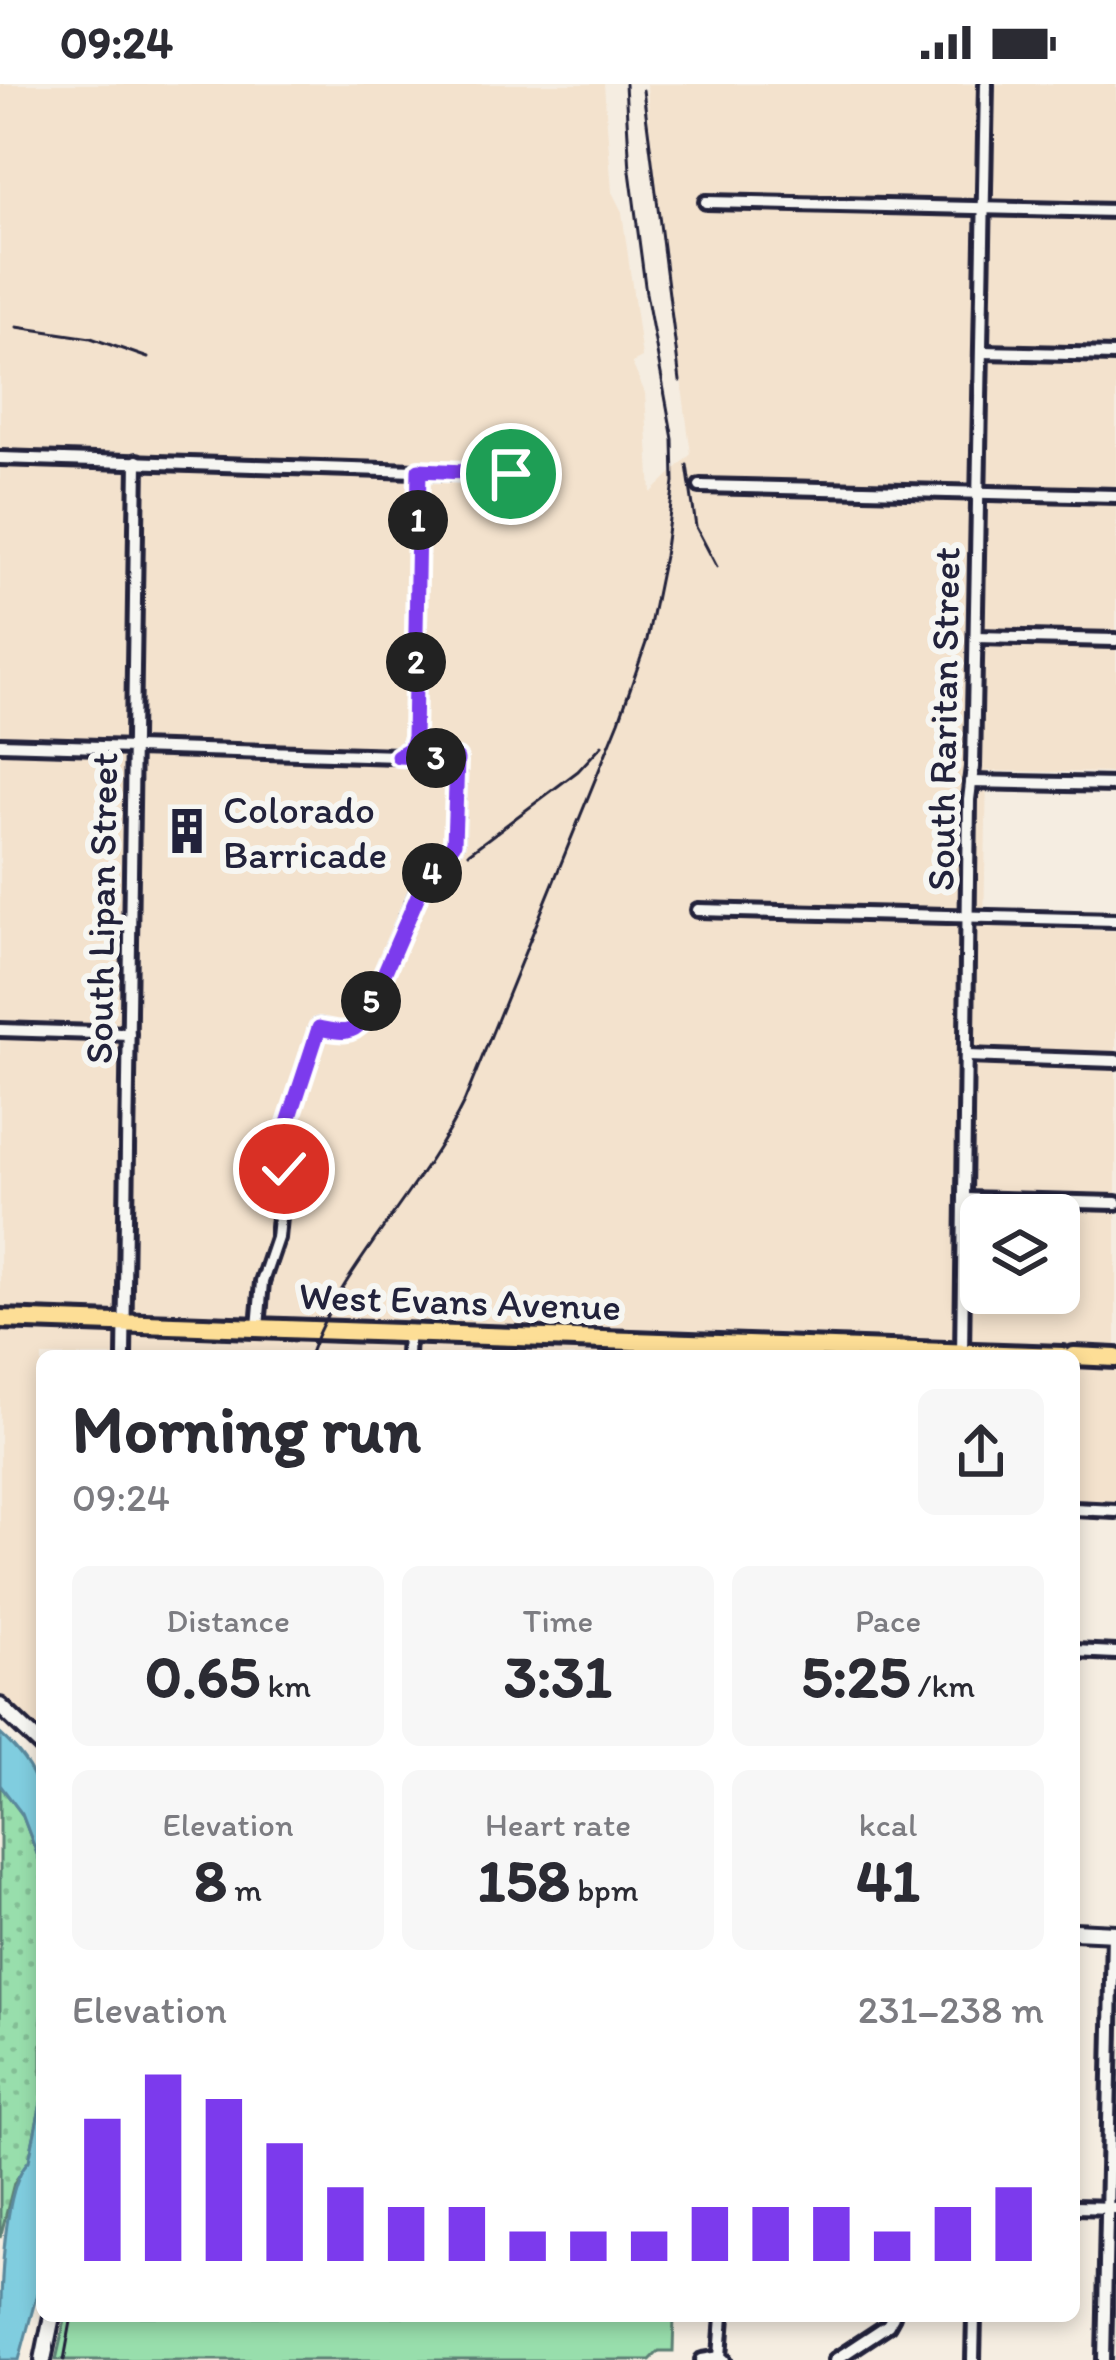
<!DOCTYPE html>
<html lang="en">
<head>
<meta charset="utf-8">
<style>
	body { margin:0; font-family:Itim,sans-serif; background:#f7f7f7; color:#2b2b33; height:100vh; display:flex; flex-direction:column; font-size:45px; white-space:nowrap }
	* { box-sizing:border-box; margin:0 }
	p { font-size:39px; color:#7c7c81 }
	.icon { flex:none; width:66px; height:66px; fill:none; stroke:currentColor; stroke-width:2; stroke-linecap:round; stroke-linejoin:round }
	.map { position:relative; flex:1; overflow:hidden }
	.sheet { position:absolute; left:36px; top:1266px; width:1044px; height:972px; display:flex; flex-direction:column; background:#fff; border-radius:18px; box-shadow:0 6px 18px #0003 }
	.sheet>* { flex:none }
	.fabs { position:absolute; left:960px; top:1110px; display:grid; gap:24px }
	.fabs a { display:grid; place-items:center; width:120px; height:120px; border-radius:18px; background:#fff; box-shadow:0 6px 18px #0003; font-size:60px }
	.pin { position:absolute; display:grid; place-items:center; width:102px; height:102px; color:#fff; margin:-51px; border:6px solid #fff; border-radius:50%; box-shadow:0 3px 12px #0007 }
	.km { position:absolute; width:60px; height:60px; margin:-30px; border-radius:50%; background:#222; color:#fff; font-size:33px; line-height:60px; text-align:center }
	.round { display:grid; place-items:center; flex:none; width:126px; height:126px; border-radius:18px; background:#f7f7f7 }
	.summary { display:flex; align-items:center; justify-content:space-between; height:204px; padding:0 36px }
	h1 { font-size:66px; font-weight:800; line-height:90px }
	.metrics { display:grid; grid-template-columns:repeat(3,1fr); gap:18px; height:204px; padding:12px 36px }
	.metrics div { display:grid; align-content:center; border-radius:18px; background:#f7f7f7; text-align:center }
	.metrics b { font-size:60px; font-weight:800 }
	.metrics small { font-size:33px; font-weight:400 }
	.metrics p { font-size:33px }
	.chart { height:336px; padding:24px 36px }
	.chart p { display:flex; justify-content:space-between }
	.chart svg { width:100%; height:216px; margin-top:12px; stroke:#7c3aed; stroke-width:6 }
	.status { display:flex; justify-content:space-between; align-items:center; height:84px; padding:0 60px; background:#fff; direction:ltr }
	.status svg { height:33px; fill:currentColor }
	.map>svg:first-child { display:block }
	.built { fill:#f3e2cd; fill-rule:evenodd }
	.grass { fill:url(#grass-dots); stroke:#5d8074; stroke-width:3 }
	.park { fill:#98deac; stroke:#5d8074; stroke-width:3 }
	.water { fill:#80cddf; stroke:#5a899d; stroke-width:3 }
	.lines { fill:none; stroke-linecap:round; stroke-linejoin:round }
	.minor-casing { stroke:#22223b; stroke-width:20 }
	.tertiary-casing { stroke:#22223b; stroke-width:22 }
	.primary-casing { stroke:#22223b; stroke-width:26 }
	.minor { stroke:#f6f6f2; stroke-width:10 }
	.tertiary { stroke:#f6f6f2; stroke-width:14 }
	.primary { stroke:#fdde96; stroke-width:16 }
	.rail { stroke:#22223b; stroke-width:3 }
	.route-casing { stroke:#fff; stroke-width:24 }
	.route { stroke:#7c3aed; stroke-width:15 }
	.labels { text-anchor:middle; dominant-baseline:central; stroke-width:12; stroke-linejoin:round; paint-order:stroke }
	.street-label { font-size:39px; fill:#22223b; stroke:#f6f6f2 }
	.poi-label { font-size:39px; fill:#22223b; stroke:#f6f6f2; text-anchor:start }
</style>
</head>
<body>
<div class="status"><b>09:24</b><svg viewBox="0 0 49 12"><path d="M0 12V9h3v3zM5 12V6h3v6zM10 12V3h3v9zM15 12V0h3v12zM26 1h20v11H26zM47 4h2v5h-2z"/></svg></div>
<div class="map">
<svg width="1116" height="2276" viewBox="0 0 1116 2276">
	<defs>
		<pattern id="grass-dots" width="8" height="8" patternUnits="userSpaceOnUse" patternTransform="scale(3)"><rect width="8" height="8" fill="#98deac"/><path d="M2 2h.1M6 6h.1" fill="none" stroke="#83be95" stroke-width="1.8" stroke-linecap="round"/></pattern>
	</defs>
	<rect width="100%" height="100%" fill="#f5ede1"/>
	<filter id="ink" filterUnits="userSpaceOnUse"><feTurbulence type="fractalNoise" baseFrequency=".00833" numOctaves="2"/><feDisplacementMap in="SourceGraphic" scale="24" xChannelSelector="R" yChannelSelector="G"/><feConvolveMatrix kernelMatrix="1 2 1 2 8 2 1 2 1" color-interpolation-filters="sRGB"/></filter>
	<g filter="url(#ink)">
		<path class="built" d="M0,0H604L612,108L622,128L642,274L632,279L645,309L651,409L691,370L651,70L647,0H1116V689L987,687L984,843L1116,847V1419L1074,1417V1272H42V1674L0,1630ZM981,1131H1059V1209H981Z"/>
		<path class="grass" d="M0,1701L22,1730L42,1783V2014L29,2077L14,2099L0,2154Z"/>
		<path class="park" d="M66,2232H674L673,2267H659L650,2276H56Z"/>
		<g class="water">
			<path d="M0,1650C49,1693 42,1722 42,1783L22,1730L0,1701Z"/>
			<path d="M42,2014V2191L19,2276H0C0,2233 0,2102 29,2077Z"/>
		</g>
		<g class="lines">
			<defs>
				<g id="minor">
					<path d="M706,118L1116,127"/>
					<path d="M981,268L1116,271"/>
					<path d="M0,374L511,390L535,395L545,401"/>
					<path d="M700,402L1116,412"/>
					<path d="M976,553L1116,556"/>
					<path d="M0,660L398,672L408,668L414,653L419,386"/>
					<path d="M971,698L1116,701"/>
					<path d="M698,826L1116,836"/>
					<path d="M0,946L129,950"/>
					<path d="M967,972L1116,977"/>
					<path d="M965,1115L1116,1119"/>
					<path d="M258,1243L262,1198L277,1154L288,1039L319,943C339,948 350,952 364,936L421,801L455,759L457,675L398,672"/>
					<path d="M124,1272L137,377"/>
					<path d="M407,1272L408,1248"/>
					<path d="M962,1272L969,716L973,683L986,0"/>
					<path d="M1074,1425L1116,1427"/>
					<path d="M1074,1567L1116,1569"/>
					<path d="M1074,2123L1116,2124"/>
					<path d="M723,2232L720,2273L724,2276"/>
					<path d="M702,2276L720,2273"/>
					<path d="M835,2276L888,2241L893,2232"/>
					<path d="M973,2276L974,2232"/>
					<path d="M1104,2276L1113,1849"/>
				</g>
				<g id="tertiary">
					<path d="M0,1622L42,1662"/>
					<path d="M1074,1847L1116,1849"/>
					<path d="M43,2276L52,2232"/>
				</g>
				<g id="primary">
					<path d="M0,1235L1062,1272"/>
					<path d="M1074,1272L1116,1274"/>
				</g>
			</defs>
			<use href="#minor" class="minor-casing"/>
			<use href="#tertiary" class="tertiary-casing"/>
			<use href="#primary" class="primary-casing"/>
			<use href="#minor" class="minor"/>
			<use href="#tertiary" class="tertiary"/>
			<use href="#primary" class="primary"/>
			<g class="rail">
				<path d="M643,6L680,297"/>
				<path d="M17,243L91,254L148,274"/>
				<path d="M687,381L696,443L717,483"/>
				<path d="M469,769L578,687L602,661"/>
				<path d="M309,1272C340,1185 422,1105 464,1018L619,637L647,556L664,472L674,398L673,355L646,209L630,87L625,0"/>
				<path d="M64,2276L72,2232"/>
			</g>
		</g>
	</g>
	<g class="lines" filter="url(#ink)">
		<defs>
			<path id="route" d="M284,1085L288,1039L319,944C339,948 350,952 364,936L422,802L454,759L457,675L398,672L410,665L414,653L419,386L511,390"/>
		</defs>
		<use href="#route" class="route-casing"/>
		<use href="#route" class="route"/>
	</g>
	<defs>
		<symbol id="building-bare" viewBox="-9 -9 18 18"><path d="M-4-6H4V6H1V3H-1V6H-4ZM-2.5-4.3h1.7v1.8h-1.7ZM.8-4.3h1.7v1.8H.8ZM-2.5-1h1.7V.8h-1.7ZM.8-1h1.7V.8H.8Z" fill="#22223b" stroke="#f6f6f2" stroke-width="2.5" paint-order="stroke"/></symbol>
	</defs>
	<g fill-rule="evenodd">
		<use href="#building-bare" x="154" y="714" width="66" height="66"/>
	</g>
	<g class="labels">
		<g class="street-label">
			<text transform="translate(943 635) rotate(-89)">South Raritan Street</text>
			<text transform="translate(101 824) rotate(-89)">South Lipan Street</text>
			<text transform="translate(460 1217) rotate(2)">West Evans Avenue</text>
		</g>
		<g class="poi-label">
			<text x="223" y="725">Colorado<tspan x="223" dy="45">Barricade</tspan></text>
		</g>
	</g>
</svg>
<div class="fabs">
<a><svg class="icon" aria-label="layers" viewBox="0 0 24 24"><path d="M12 4l9 5-9 5-9-5zM3 14l9 5 9-5"/></svg></a>
</div>
<div class="pin" style="left:511px;top:390px;background:#1e9e55"><svg class="icon" aria-label="arrive" viewBox="0 0 24 24"><path d="M6 21V4h12l-3 4 3 4H6"/></svg></div>
<div class="pin" style="left:284px;top:1085px;background:#d93025"><svg class="icon" aria-label="check" viewBox="0 0 24 24"><path d="M5 12l5 5 9-10"/></svg></div>
<b class="km" style="left:418px;top:436px">1</b>
<b class="km" style="left:416px;top:578px">2</b>
<b class="km" style="left:436px;top:674px">3</b>
<b class="km" style="left:432px;top:789px">4</b>
<b class="km" style="left:371px;top:917px">5</b>
<section class="sheet">
<div class="summary"><div><h1>Morning run</h1><p>09:24</p></div><a class="round"><svg class="icon" aria-label="share" viewBox="0 0 24 24"><path d="M12 15V3M7 8l5-5 5 5M5 13v7h14v-7"/></svg></a></div>
<div class="metrics">
<div><p>Distance</p><b>0.65<small> km</small></b></div>
<div><p>Time</p><b>3:31</b></div>
<div><p>Pace</p><b>5:25<small> /km</small></b></div>
</div>
<div class="metrics">
<div><p>Elevation</p><b>8<small> m</small></b></div>
<div><p>Heart rate</p><b>158<small> bpm</small></b></div>
<div><p>kcal</p><b>41</b></div>
</div>
<div class="chart"><p><span>Elevation</span>231–238 m</p>
<svg viewBox="0 0 160 44" preserveAspectRatio="none"><path d="M5 44V15M15 44V6M25 44V11M35 44V20M45 44V29M55 44V33M65 44V33M75 44V38M85 44V38M95 44V38M105 44V33M115 44V33M125 44V33M135 44V38M145 44V33M155 44V29"/></svg>
</div>
</section>
</div>
</body>
</html>
